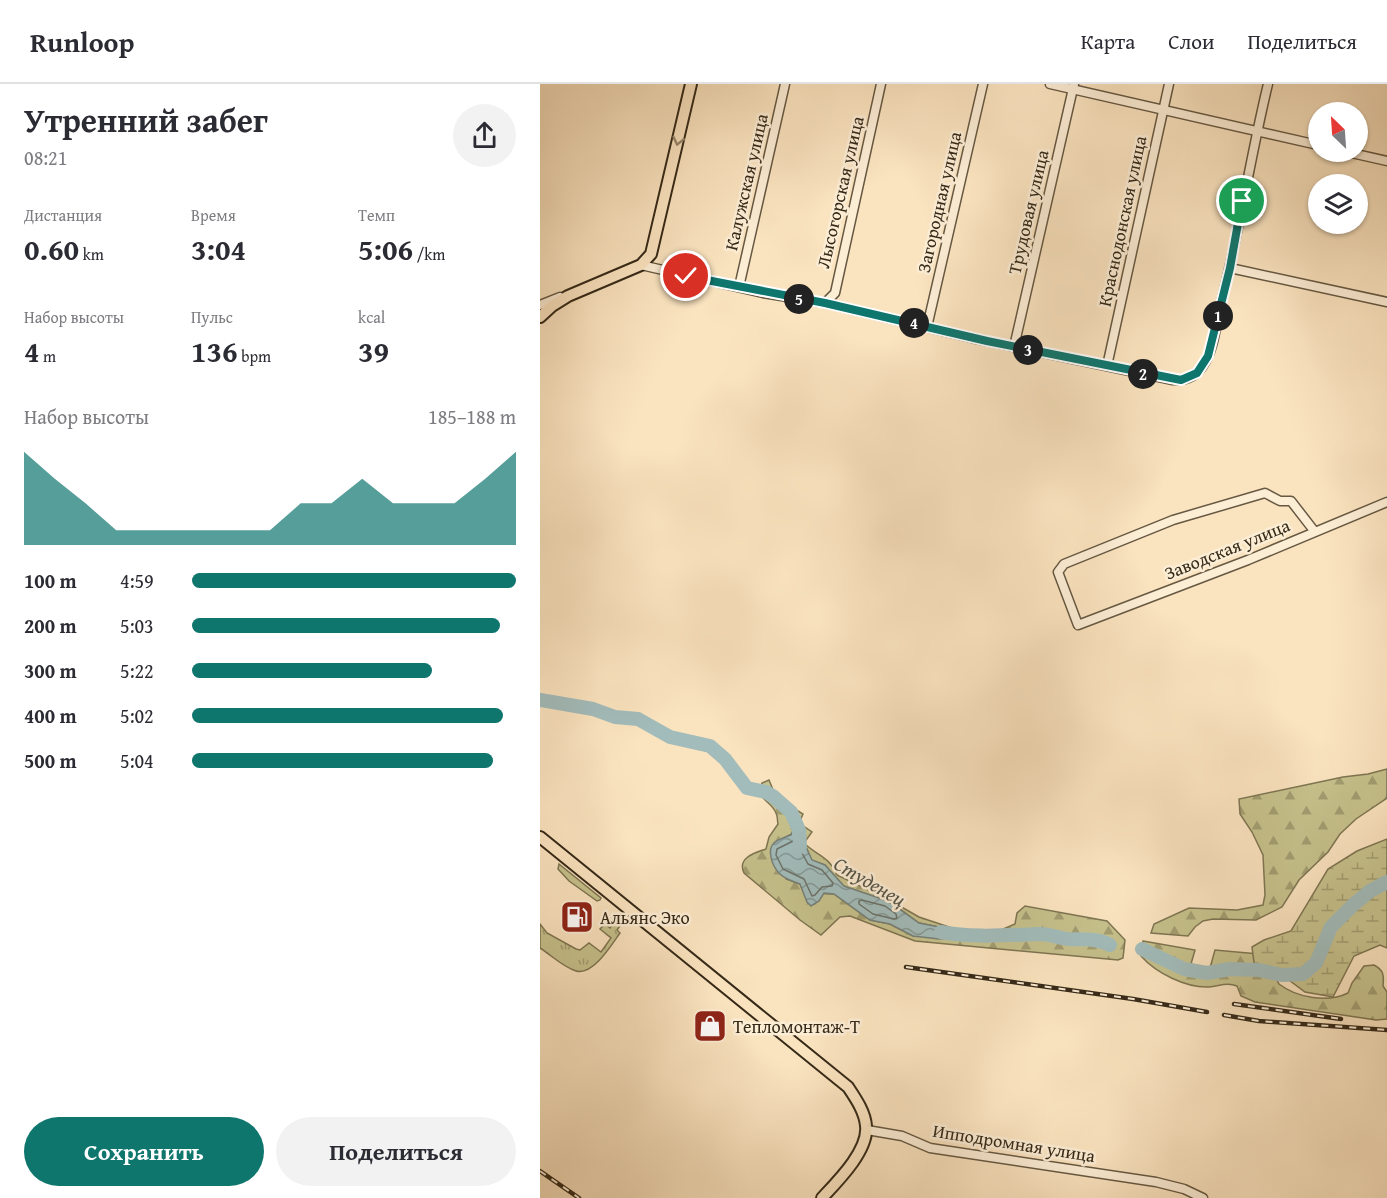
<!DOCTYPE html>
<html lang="ru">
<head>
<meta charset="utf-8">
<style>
	body { margin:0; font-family:"Gentium Book Plus",serif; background:#f2f2f3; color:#2b2b33; height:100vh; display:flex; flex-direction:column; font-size:22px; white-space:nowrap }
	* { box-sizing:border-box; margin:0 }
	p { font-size:20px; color:#7c7c81 }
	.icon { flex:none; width:33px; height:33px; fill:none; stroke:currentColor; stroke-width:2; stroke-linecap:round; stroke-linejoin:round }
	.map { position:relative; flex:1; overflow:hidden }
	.details { display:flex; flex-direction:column; background:#fff; width:540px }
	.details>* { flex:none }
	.needle { width:39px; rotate:335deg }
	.tools { position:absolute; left:768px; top:18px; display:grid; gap:12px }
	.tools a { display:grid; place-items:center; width:60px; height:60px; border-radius:50%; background:#fff; box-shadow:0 2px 4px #0004; font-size:30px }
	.pin { position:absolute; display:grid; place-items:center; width:51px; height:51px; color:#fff; margin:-26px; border:3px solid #fff; border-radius:50%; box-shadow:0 2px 6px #0007 }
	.km { position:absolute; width:30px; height:30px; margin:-15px; border-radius:50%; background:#222; color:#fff; font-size:16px; line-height:30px; text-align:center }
	.round { display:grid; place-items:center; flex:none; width:63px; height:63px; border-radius:32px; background:#f2f2f3 }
	.head { display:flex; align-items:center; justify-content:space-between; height:102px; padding:0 24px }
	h1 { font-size:33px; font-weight:600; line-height:45px }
	.stats { display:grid; grid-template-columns:repeat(3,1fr); gap:9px; height:102px; padding:6px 24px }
	.stats div { display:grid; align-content:center }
	.stats b { font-size:30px; font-weight:600 }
	.stats small { font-size:16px; font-weight:400 }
	.stats p { font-size:16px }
	.chart { height:168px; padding:12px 24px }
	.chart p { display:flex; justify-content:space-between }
	.chart svg { width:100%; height:108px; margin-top:6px; fill:#0f766e; opacity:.7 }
	.action { display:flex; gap:12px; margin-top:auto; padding:12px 24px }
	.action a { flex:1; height:69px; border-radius:36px; background:#0f766e; color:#fff; font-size:24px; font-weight:600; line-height:69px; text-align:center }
	.action a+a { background:#f2f2f3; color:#2b2b33 }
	ul { padding:0 24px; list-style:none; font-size:20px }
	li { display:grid; grid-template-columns:96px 72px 1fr; align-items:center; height:45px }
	li i { height:15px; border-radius:8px; background:#0f766e }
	header { display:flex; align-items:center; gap:36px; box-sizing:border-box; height:84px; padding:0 30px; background:#fff; border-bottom:2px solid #e1e1e2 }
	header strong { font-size:28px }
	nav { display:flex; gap:33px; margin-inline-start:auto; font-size:21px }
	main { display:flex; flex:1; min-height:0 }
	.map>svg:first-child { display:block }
	.grass { fill:url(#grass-tufts); stroke:#7e7552; stroke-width:1.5 }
	.forest { fill:url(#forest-firs); stroke:#7e7552; stroke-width:1.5; fill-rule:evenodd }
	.wetland { fill:url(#wetland-marsh); stroke:#7e7552; stroke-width:1.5 }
	.water { fill:url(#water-waves); stroke:#76817a; stroke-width:1.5 }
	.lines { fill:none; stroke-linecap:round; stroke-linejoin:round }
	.shore { stroke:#6c726a; stroke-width:1.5 }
	.river { stroke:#a2bcbb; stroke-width:14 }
	.minor-casing { stroke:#665842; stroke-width:11 }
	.major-casing { stroke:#352918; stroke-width:14 }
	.minor { stroke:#fcedd5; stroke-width:8 }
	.major { stroke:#fae3bf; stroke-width:10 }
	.rail-casing { stroke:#352918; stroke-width:4.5 }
	.rail { stroke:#fcedd5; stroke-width:2; stroke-dasharray:7; stroke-linecap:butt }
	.oneway { stroke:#98866c }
	.route-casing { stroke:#fff; stroke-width:12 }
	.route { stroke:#0f766e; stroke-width:8 }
	.labels { text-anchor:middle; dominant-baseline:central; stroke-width:5; stroke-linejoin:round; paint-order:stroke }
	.street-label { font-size:18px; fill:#352918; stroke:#fcedd5 }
	.poi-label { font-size:18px; fill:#352918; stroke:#fcedd5; text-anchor:start }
	.water-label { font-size:20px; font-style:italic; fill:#565549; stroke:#fcedd5 }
</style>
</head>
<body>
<header>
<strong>Runloop</strong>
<nav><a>Карта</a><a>Слои</a><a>Поделиться</a></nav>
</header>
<main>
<section class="details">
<div class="head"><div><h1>Утренний забег</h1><p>08:21</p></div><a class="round"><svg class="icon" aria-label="share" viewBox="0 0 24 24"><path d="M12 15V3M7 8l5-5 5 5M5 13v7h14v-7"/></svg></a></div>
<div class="stats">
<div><p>Дистанция</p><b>0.60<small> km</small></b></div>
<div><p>Время</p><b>3:04</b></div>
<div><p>Темп</p><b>5:06<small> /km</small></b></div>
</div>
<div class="stats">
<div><p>Набор высоты</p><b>4<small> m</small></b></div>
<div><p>Пульс</p><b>136<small> bpm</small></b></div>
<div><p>kcal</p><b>39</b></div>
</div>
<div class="chart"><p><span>Набор высоты</span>185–188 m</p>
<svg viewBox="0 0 160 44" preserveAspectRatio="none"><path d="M0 44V6L10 17L20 27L30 38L40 38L50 38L60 38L70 38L80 38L90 27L100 27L110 17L120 27L130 27L140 27L150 17L160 6V44z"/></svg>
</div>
<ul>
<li><b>100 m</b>4:59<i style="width:100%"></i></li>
<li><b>200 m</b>5:03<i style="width:95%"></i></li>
<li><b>300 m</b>5:22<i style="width:74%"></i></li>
<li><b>400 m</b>5:02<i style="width:96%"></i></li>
<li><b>500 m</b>5:04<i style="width:93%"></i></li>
</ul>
<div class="action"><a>Сохранить</a><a>Поделиться</a></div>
</section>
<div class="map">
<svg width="847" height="1114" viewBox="0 0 847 1114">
	<defs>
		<pattern id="grass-tufts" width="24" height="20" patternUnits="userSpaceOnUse" patternTransform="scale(1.5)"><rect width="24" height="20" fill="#c6c18c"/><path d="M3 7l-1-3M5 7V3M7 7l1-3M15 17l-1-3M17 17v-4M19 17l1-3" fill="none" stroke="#a29d71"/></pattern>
		<pattern id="forest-firs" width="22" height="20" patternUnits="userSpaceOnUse" patternTransform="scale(1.5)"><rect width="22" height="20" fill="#c6c18c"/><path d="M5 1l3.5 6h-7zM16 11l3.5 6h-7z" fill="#a29d71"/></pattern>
		<pattern id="wetland-marsh" width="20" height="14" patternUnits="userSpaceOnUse" patternTransform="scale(1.5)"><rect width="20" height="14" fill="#c6c18c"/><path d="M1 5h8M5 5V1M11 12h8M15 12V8" fill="none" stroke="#a29d71"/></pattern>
		<pattern id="water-waves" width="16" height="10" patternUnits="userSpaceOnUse" patternTransform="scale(1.5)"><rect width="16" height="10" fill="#a2bcbb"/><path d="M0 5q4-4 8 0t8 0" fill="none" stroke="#859997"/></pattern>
	</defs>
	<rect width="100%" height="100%" fill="#fae3bf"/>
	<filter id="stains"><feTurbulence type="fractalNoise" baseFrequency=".00333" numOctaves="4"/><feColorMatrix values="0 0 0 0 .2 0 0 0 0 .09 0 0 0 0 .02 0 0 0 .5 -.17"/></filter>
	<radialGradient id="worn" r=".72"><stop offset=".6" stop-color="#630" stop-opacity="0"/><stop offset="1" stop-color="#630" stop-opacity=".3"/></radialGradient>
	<g class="grass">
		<path d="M19,780L61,814L60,816L57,817L29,797L18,785Z"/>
		<path d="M76,836L80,842L77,846L80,849C72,860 53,892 36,887C23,883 11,871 0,864V840L7,849L36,865L40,866L49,859L61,868L71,854L60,845L65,840L70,844Z"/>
	</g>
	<g class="forest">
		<path d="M847,685V714L816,735L800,750L788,768L759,796L742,823L716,836L673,835L663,837L655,843L648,852L611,849L614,840L649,824L697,826L723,821L725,811L723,771L712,748L700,730L699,715L803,693L828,690Z"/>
		<path d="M229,696L234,708L242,717L263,730L259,739L272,748L264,759C277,772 288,771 297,791L351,817L379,833L430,850L461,846L475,840L477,829L485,822L567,837L585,856L583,874L578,876L375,857L310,832L300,833L281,851L260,836L204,789C197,774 214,769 226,765L229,753L238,740C237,736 238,733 236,729C231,716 216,717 222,699ZM259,746L272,777L285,781L303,802L353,820L379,839L414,846L419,851L373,852L350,840L330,836L294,810L264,809L260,800L246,795L234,759Z"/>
		<path d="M603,857L655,866L651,880L670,884L675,866L719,870L730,882L739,900C757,914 788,919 808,909L812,899L824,882L834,881C844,886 844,892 843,902L847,908V935L836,936L715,918L701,912L697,902C687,898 680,902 669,903C646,904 616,889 601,872Z"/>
	</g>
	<path class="wetland" d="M847,755V864L840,861L814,872L793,913L765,908L742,891L715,886L712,863L724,856L751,847L788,785L817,767Z"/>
	<path class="water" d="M257,744L272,776L285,781L304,802L348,817L379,839L414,846L419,851L415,854L399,855L373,852L350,840L330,836L294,810L284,809L279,817L271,822L267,818L260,800C253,797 244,795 239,789C233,783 226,766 234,759C238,755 246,753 251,751L253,746Z"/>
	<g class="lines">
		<g class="shore">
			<path d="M253,757L256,758L268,780L282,786L293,799L292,802L282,803L275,811L272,812L264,795L243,785L236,771L237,765Z"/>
			<path d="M322,816L345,822L356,830L357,834L354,835L333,830L319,820V817Z"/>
		</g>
		<g class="river">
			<path d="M0,616L53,625L75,633L98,635L130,653L170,662L185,675L207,704L226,708L234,713L251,728L259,746L260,763"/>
			<path d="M401,848C434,854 467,851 500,850C510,850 519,854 528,855C543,856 557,854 570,861"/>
			<path d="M602,865L644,885L667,889L690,885L719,886L742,891L763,890L776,879L791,843L813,821L830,807L847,798"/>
		</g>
		<defs>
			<g id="minor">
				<path d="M510,0L778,61"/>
				<path d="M807,68L847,77"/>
				<path d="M101,181L223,209L285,219L432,254L633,296C647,297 657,292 664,280C674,265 676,241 680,223C699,150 710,74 728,0"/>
				<path d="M690,184L847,218"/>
				<path d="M199,203L245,0"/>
				<path d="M285,219L295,209L341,0"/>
				<path d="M0,221L20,213"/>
				<path d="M387,243L443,0"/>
				<path d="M474,263L534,0"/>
				<path d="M567,282L629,0"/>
				<path d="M775,448L751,417H740L725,409L633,436L524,480L518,488L538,541L708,476L847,418"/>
				<path d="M327,1046L362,1052L390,1064L616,1098L644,1105L663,1114"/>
			</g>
			<g id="major">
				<path d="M0,233L12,222L28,212L101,181L111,170L151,0"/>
				<path d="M0,753L308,1003C316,1015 325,1028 326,1042C329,1066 298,1097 282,1114"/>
			</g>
		</defs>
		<use href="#minor" class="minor-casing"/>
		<use href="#major" class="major-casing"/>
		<use href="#minor" class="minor"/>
		<use href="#major" class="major"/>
		<defs>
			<g id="rail">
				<path d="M366,883L593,915L667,928"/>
				<path d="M694,920L801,935"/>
				<path d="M684,931L719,937L847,946"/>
				<path d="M0,1087L39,1114"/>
			</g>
		</defs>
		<use href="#rail" class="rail-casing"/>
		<use href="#rail" class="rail"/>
	</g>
	<defs><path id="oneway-chevron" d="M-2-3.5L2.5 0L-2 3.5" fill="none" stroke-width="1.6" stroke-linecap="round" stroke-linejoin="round" transform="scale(1.5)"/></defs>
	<use class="oneway" href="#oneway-chevron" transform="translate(138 57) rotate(103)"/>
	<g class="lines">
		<defs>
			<path id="route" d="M146,192L285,219L447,257L641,296L657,289L668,272L690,184L702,117"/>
		</defs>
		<use href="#route" class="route-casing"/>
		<use href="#route" class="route"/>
	</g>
	<defs>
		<symbol id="fuel-square" viewBox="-11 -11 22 22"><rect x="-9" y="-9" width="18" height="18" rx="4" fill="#8f2418" stroke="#fcedd5"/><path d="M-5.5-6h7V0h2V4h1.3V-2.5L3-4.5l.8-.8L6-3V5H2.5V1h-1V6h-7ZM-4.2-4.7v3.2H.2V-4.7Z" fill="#fff"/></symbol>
		<symbol id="shop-square" viewBox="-11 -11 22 22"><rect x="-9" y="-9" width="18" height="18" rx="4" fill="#8f2418" stroke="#fcedd5"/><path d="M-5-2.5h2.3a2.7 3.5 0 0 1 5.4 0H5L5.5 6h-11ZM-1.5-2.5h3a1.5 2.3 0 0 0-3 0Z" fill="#fff"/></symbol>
	</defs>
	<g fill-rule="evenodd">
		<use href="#fuel-square" x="18" y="814" width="38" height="38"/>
		<use href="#shop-square" x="151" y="923" width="38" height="38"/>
	</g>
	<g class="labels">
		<g class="street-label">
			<text transform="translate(206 98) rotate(-77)">Калужская улица</text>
			<text transform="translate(300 108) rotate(-77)">Лысогорская улица</text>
			<text transform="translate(399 118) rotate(-77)">Загородная улица</text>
			<text transform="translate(488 128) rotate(-77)">Трудовая улица</text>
			<text transform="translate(582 137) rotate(-78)">Краснодонская улица</text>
			<text transform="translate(687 465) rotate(-22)">Заводская улица</text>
			<text transform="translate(474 1059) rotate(9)">Ипподромная улица</text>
		</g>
		<g class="poi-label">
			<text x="60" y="833">Альянс Эко</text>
			<text x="193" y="942">Тепломонтаж-Т</text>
		</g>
		<g class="water-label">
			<text transform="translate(330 797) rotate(30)">Студенец</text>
		</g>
	</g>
	<rect width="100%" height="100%" filter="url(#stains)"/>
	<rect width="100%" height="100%" fill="url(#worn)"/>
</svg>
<div class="tools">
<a><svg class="needle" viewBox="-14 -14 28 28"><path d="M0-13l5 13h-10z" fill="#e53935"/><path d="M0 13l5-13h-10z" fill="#7c7c81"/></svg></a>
<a><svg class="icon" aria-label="layers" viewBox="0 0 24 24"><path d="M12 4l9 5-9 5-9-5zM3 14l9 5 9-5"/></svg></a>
</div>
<div class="pin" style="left:702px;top:117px;background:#1e9e55"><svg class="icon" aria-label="arrive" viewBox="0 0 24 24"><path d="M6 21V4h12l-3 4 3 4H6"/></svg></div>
<div class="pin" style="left:146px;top:192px;background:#d93025"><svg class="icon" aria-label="check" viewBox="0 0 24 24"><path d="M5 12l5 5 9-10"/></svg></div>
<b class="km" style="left:678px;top:232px">1</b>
<b class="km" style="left:603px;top:290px">2</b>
<b class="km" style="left:488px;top:266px">3</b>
<b class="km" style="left:374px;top:239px">4</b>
<b class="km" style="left:259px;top:215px">5</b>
</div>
</main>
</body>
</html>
